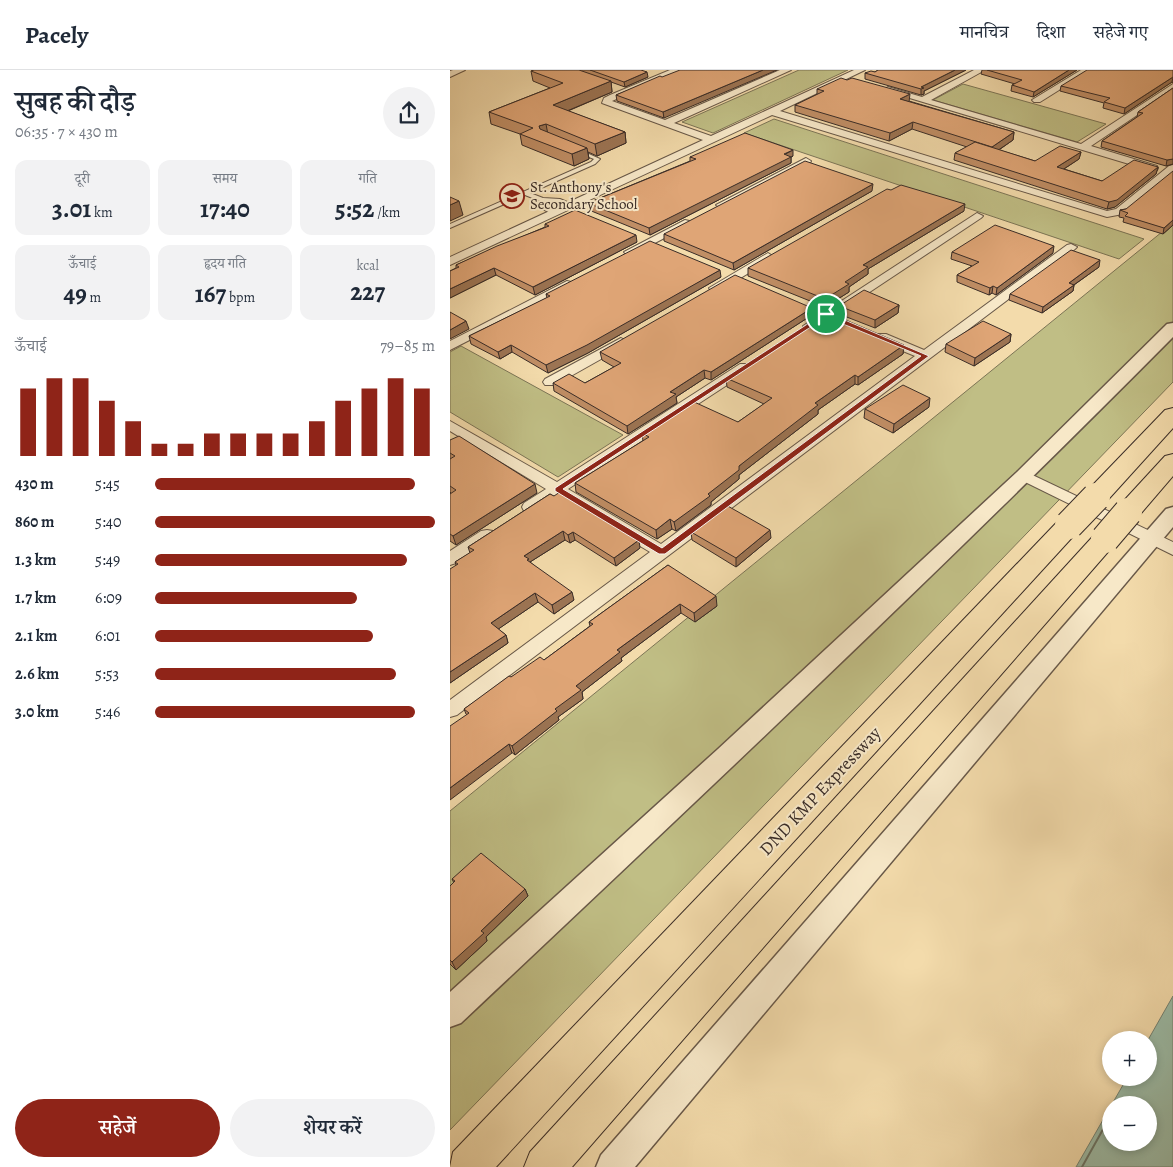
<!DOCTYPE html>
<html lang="hi">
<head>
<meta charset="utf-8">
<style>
	body { margin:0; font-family:Alegreya,"Noto Serif Devanagari",serif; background:#f2f2f3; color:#1f2937; height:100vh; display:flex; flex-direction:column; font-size:19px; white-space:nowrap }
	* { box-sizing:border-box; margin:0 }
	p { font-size:16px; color:#747a83 }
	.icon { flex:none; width:28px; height:28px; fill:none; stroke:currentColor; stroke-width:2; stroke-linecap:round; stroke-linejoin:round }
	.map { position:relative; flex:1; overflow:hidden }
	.panel { display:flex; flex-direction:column; background:#fff; width:450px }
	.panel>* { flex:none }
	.controls { position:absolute; left:652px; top:961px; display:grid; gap:10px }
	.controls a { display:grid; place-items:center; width:55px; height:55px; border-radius:50%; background:#fff; box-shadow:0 2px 8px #0003; font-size:25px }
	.pin { position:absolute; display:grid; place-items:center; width:42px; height:42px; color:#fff; margin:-21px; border:2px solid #fff; border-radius:50%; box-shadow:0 1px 5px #0007 }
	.round { display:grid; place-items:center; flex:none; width:52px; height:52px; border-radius:26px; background:#f2f2f3 }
	.summary { display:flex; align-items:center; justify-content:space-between; height:85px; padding:0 15px }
	h1 { font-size:28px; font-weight:600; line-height:38px }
	.metrics { display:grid; grid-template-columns:repeat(3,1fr); gap:8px; height:85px; padding:5px 15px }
	.metrics div { display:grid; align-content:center; border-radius:12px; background:#f2f2f3; text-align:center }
	.metrics b { font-size:25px; font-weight:600 }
	.metrics small { font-size:14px; font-weight:400 }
	.metrics p { font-size:14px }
	.chart { height:140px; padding:10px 15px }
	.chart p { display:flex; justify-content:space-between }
	.chart svg { width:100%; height:90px; margin-top:5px; stroke:#8f2418; stroke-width:6 }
	.button { display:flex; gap:10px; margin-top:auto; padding:10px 15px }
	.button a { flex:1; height:58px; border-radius:30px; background:#8f2418; color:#fff; font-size:20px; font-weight:600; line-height:58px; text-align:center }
	.button a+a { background:#f2f2f3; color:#1f2937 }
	ul { padding:0 15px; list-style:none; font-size:16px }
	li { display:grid; grid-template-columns:80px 60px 1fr; align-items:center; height:38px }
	li i { height:12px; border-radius:6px; background:#8f2418 }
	header { display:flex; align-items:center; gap:30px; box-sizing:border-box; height:70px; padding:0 25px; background:#fff; border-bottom:1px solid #e0e1e3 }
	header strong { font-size:24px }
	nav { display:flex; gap:28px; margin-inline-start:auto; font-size:18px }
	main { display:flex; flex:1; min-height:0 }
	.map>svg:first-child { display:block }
	.green { fill:#c0be85; stroke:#7c7556 }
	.water { fill:#9cbba6; stroke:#748273; fill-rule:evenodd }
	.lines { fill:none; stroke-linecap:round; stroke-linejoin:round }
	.shore { stroke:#6a7466; stroke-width:2 }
	.service-casing { stroke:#685848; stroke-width:2 }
	.minor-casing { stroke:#685848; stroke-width:2 }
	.tertiary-casing { stroke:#685848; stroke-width:3 }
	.trunk-casing { stroke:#392c27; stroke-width:2 }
	.service { fill:#f7e8c8; fill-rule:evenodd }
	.minor { fill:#f7e8c8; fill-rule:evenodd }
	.tertiary { fill:#f7e8c8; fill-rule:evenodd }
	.trunk { fill:#f3dbab; fill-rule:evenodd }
	.trunk-bridge-casing { stroke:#392c27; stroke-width:30; stroke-linecap:butt }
	.trunk-bridge { stroke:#f3dbab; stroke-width:28 }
	.wall { fill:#c08e65; stroke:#392c27 }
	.shaded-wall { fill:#9c7453; stroke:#392c27 }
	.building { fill:#dfa576; stroke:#392c27 }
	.route { fill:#8f2418; stroke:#fff; fill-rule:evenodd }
	.labels { text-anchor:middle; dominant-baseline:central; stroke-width:4; stroke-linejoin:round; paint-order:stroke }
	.far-poi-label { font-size:15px; fill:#392c27; stroke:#f7e8c8; text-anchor:start }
	.street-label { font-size:18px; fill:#392c27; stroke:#f7e8c8 }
</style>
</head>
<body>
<header>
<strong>Pacely</strong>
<nav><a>मानचित्र</a><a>दिशा</a><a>सहेजे गए</a></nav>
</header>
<main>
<section class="panel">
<div class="summary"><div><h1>सुबह की दौड़</h1><p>06:35 · 7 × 430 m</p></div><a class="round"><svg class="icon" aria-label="share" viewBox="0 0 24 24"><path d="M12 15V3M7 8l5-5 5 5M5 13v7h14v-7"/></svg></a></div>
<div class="metrics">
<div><p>दूरी</p><b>3.01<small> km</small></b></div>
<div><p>समय</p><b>17:40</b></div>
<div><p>गति</p><b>5:52<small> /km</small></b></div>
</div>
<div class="metrics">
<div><p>ऊँचाई</p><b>49<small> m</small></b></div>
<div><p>हृदय गति</p><b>167<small> bpm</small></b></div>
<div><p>kcal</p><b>227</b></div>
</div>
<div class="chart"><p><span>ऊँचाई</span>79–85 m</p>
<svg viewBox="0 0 160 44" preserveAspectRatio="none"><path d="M5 44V11M15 44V6M25 44V6M35 44V17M45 44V27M55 44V38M65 44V38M75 44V33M85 44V33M95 44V33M105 44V33M115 44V27M125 44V17M135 44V11M145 44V6M155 44V11"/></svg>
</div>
<ul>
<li><b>430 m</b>5:45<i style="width:93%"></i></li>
<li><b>860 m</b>5:40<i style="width:100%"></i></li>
<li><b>1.3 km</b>5:49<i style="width:90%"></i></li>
<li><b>1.7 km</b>6:09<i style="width:72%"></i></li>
<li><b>2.1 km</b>6:01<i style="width:78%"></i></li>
<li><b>2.6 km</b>5:53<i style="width:86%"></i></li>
<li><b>3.0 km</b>5:46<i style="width:93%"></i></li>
</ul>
<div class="button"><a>सहेजें</a><a>शेयर करें</a></div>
</section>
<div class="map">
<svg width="723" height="1097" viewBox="0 0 723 1097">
	<rect width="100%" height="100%" fill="#f3dbab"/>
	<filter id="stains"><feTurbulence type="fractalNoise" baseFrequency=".004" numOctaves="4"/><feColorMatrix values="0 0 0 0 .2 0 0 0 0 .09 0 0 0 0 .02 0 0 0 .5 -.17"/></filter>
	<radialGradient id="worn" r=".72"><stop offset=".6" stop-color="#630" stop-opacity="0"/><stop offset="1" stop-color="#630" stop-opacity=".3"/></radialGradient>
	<g class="green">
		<path d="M349,0H398L263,63L232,52Z"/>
		<path d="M513,14L656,54L627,72L483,30Z"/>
		<path d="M324,49L694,169L669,189L294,63Z"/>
		<path d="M723,153V312L0,1060V741Z"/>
		<path d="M11,276L173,365L108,407L0,342V282Z"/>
	</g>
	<path class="water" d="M723,926V1097H626L677,1008H699L698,970ZM661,1035H699V1072H661Z"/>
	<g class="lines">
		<path class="shore" d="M632,1097L661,1045"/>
		<defs>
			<path id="service" d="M126,80H130L150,89L145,94L80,123L93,128L110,129L122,134V136L109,133L95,132L97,137L107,143L104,145L93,139L90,131L75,125L0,158V154L141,92L144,89L126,82Z"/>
			<g id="minor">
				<path d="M3,0H15L0,7V1Z"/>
				<path d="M220,0H232L162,31L215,50L330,0H341L224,53L261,66L404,0H415L330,41L657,141L666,139L719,96L723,95V103L673,144L657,147L322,45L0,195V187L253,70L152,33L154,28L160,25Z"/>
				<path d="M524,0H535L481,30L631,74L723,14V21L641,76L707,96L708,98L707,100H699L433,20L438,17L472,27Z"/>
				<path d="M631,0H641L590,32H584L582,30Z"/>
				<path d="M356,88L361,91L360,93L275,137L271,138L266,135Z"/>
				<path d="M527,143L533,146L531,148L364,259L359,260L353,256Z"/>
				<path d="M235,150L239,151L241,153L239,155L184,184H176L174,182Z"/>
				<path d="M621,174L627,177L625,179L7,645L0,647V630L200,482L107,426L86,441H74L72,437L74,433L96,419L0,361V351L107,412L290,294H300L302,297L300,300L118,419L211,474L465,286L426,270L424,267L426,264H436L474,280L617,175Z"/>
				<path d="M318,183L324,187L322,189L269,221H261L259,218Z"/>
				<path d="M117,211L121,212L123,215L121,218L0,280V271Z"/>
				<path d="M171,268L178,272L176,275L105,315H95L93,312L95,309Z"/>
				<path d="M574,401L723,472V485L569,409L566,406L569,403Z"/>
				<path d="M37,460L43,461L45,465L43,469L6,493L0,495V481L31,461Z"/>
			</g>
			<g id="tertiary">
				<path d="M723,253V267C491,501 251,727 11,953L0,957V922L268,679L567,402L717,254Z"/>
				<path d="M723,437V457L185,1097H146L151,1085L716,439Z"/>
			</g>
			<g id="trunk">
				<path d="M723,338V358L655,433L646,435L637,433L634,427L637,421L715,340Z"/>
				<path d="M723,384V406L687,448L678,450L669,448L666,442L669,436L715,386Z"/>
				<path d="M619,447L628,449L632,455L628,461L46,1097H0L3,1082L610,449Z"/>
				<path d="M655,460L664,463L668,469L664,475L122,1097H74L80,1082L646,463Z"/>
			</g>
		</defs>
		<use href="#service" class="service-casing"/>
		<use href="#minor" class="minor-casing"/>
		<use href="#tertiary" class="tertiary-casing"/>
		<use href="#trunk" class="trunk-casing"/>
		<use href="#service" class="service"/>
		<use href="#minor" class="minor"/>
		<use href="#tertiary" class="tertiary"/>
		<use href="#trunk" class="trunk"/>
		<defs>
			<g id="trunk-bridge">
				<path d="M619,455L646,427"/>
				<path d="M655,469L678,442"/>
			</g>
		</defs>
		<use href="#trunk-bridge" class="trunk-bridge-casing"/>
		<use href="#trunk-bridge" class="trunk-bridge"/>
	</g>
	<g class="wall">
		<path d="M84,0H191L198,7L175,17L161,12L162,22L118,41L175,62L176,73L147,86L138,82L139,89L124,96L72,75L70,64L41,54L39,42L100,18L83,11L81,1Z"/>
		<path d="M428,0H516L474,21V24L471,25L415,9V3L425,2Z"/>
		<path d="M532,0H627L583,27L561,21L562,15L565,14L531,4Z"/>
		<path d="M723,0V13L722,12L674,44L653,38L654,33L610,21L611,16Z"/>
		<path d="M212,7L214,48L167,31L166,25Z"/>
		<path d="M723,18V94L716,96L651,77L652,71L687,47L688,42Z"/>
		<path d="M367,19L459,31L564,62L563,70L549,80L585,91L631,82L629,89L614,99L652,111L708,97L706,104L665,137L657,139L504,90L505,83L517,77L462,59L439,71L345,42V35L367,25Z"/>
		<path d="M343,86L341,87V93L200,165L139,140L138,133L240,91V87Z"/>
		<path d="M422,121L284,200L214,171V164Z"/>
		<path d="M676,139L723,155L713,164L673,152L674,148L669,147L670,140Z"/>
		<path d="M514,141L418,199V204L399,217V222L375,237L298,206V198Z"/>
		<path d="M95,154L187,172L85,225L46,205L0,228V201L6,198V195L95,157Z"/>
		<path d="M502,182L603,183L546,225L542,223L539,225L507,212V205L522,196L501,189Z"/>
		<path d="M649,197L624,215L623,221L592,243L559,230L560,224Z"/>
		<path d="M271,207L138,283L98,303L62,282L50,289L21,274L19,266L97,228L96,224Z"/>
		<path d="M449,235L448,243L425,258L389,244V236Z"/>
		<path d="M362,245L261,310L255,308L226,327L227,333L178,364L104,321L103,313H135L164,297L152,290L150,282Z"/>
		<path d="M561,264L560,272L524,296L495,282L496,274Z"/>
		<path d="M454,275L453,284L408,315L405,314L368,340V344L289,405V409L261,432V435L226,461L222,459L207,469L126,422L125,413L193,371L192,363L288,352L314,334L277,317L276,308Z"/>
		<path d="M479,337L443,363L414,348L415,339Z"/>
		<path d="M0,370L87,423L6,475L0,471V424L1,423L0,422Z"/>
		<path d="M100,424L190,478L166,496L125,470L120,473L115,470L80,492L124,530L104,544L88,532L48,559L56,565L58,573L0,613L6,495L5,492L20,483L18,477Z"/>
		<path d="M241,462L321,468L286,497L242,470Z"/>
		<path d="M218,495L267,536L245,552L231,543L171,588L172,591L132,622L133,629L108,647L109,650L65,685L16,644L14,639L61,607L94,590L140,556L139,552Z"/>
		<path d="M2,809L75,819L78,826L36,867L37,871L6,900L0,894V816L4,813Z"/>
	</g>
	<g class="shaded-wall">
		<path d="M313,0H327L214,48L213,42Z"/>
		<path d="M505,0H516L474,21V24L471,25V17Z"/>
		<path d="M619,0H627L583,27L584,22Z"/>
		<path d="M197,2L198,7L175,17L174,12Z"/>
		<path d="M723,7L722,12L674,44L675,38Z"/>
		<path d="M161,11L162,22L105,46L103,35Z"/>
		<path d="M460,24L459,32L450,29Z"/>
		<path d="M463,52L462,59L439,71L440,63Z"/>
		<path d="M96,54L98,65L91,67L89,56Z"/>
		<path d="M175,62L176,73L147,86L145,74Z"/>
		<path d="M564,62L563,70L541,85L542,77Z"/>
		<path d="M137,78L139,89L124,96L122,84Z"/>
		<path d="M343,80V86L341,87V93L200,165L199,158Z"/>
		<path d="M631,82L629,89L606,104L607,97Z"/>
		<path d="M723,89V94L716,96L717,90Z"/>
		<path d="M708,97L706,104L665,137L657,139L659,132Z"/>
		<path d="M423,114L422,121L284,200L283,193Z"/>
		<path d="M9,131L13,145L0,151V135Z"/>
		<path d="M515,134L514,141L418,199V204L399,217V222L375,237V229L413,195Z"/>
		<path d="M723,150V155L713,164L714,158Z"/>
		<path d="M186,165L187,172L85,225L83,217Z"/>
		<path d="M604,176L603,183L546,225L547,218Z"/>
		<path d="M650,190L649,197L618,219L619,213Z"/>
		<path d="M44,198L46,205L0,228V219Z"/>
		<path d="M270,200L271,207L138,283L98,303L96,295Z"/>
		<path d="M624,215L623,221L592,243L593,237Z"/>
		<path d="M543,216L542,223L539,225L540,218Z"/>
		<path d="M449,235L448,243L425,258V250Z"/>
		<path d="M362,238V245L261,310V302Z"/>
		<path d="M16,251L19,259L0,269V260Z"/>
		<path d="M561,264L560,272L524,296L525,288Z"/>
		<path d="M61,275L62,282L50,289L48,282Z"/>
		<path d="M454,275L453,284L408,315V307Z"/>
		<path d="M254,300L255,308L226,327L227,333L178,364L177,356L220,322Z"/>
		<path d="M405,305V314L368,340V344L289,405V409L261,432V435L226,461L224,452L258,424L289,396L365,333Z"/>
		<path d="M480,328L479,337L443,363L444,354Z"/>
		<path d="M85,414L87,423L6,475L3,466Z"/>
		<path d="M220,449L222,459L207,469L206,460Z"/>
		<path d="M320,460L321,468L286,497V488Z"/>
		<path d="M113,461L115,470L80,492L81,497L74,486Z"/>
		<path d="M123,462L125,470L120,473L118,465Z"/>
		<path d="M189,470L190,478L166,496L164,488Z"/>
		<path d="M122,522L124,530L104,544L102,535Z"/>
		<path d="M85,523L88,532L44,562L41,553Z"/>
		<path d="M266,526L267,536L245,552L244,543Z"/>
		<path d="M230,534L231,543L171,588L172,591L132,622L133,629L108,647L109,650L65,685L62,676L105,639L126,616L167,580Z"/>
		<path d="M56,565L58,573L0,613V602Z"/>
		<path d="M59,674L62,683L0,730V718Z"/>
		<path d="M75,819L78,826L36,867L37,871L6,900L2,892L31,861Z"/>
	</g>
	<g class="building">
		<path d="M84,0H129L161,11L103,35L175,62L145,74L96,54L89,56L90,59L137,78L122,84L70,64L83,58L39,42L113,13L81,1Z"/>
		<path d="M140,0H191L197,2L174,12Z"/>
		<path d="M230,0H313L213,42L166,25L210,6L212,7Z"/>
		<path d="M428,0H505L471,17L474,18L471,19L415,3L421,1L425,2Z"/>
		<path d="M537,0H619L584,22L562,15L572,10Z"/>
		<path d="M637,0H723V7L675,38L654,32L660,28L611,16Z"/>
		<path d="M391,8L397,10L402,8L460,24L450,29L564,62L542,77L463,52L440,63L345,35L374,21L367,19Z"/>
		<path d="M723,18V89L717,90L652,71L693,43L688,42Z"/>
		<path d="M295,63L343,80L334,84L341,87L199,158L138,133L246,89L240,87Z"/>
		<path d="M525,72L585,91L610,76L631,82L607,97L652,111L684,90L708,97L667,130L659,132L505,83Z"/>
		<path d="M355,91L423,114L283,193L214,164Z"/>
		<path d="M723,101V150L714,158L675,146L678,143L670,140L676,139Z"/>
		<path d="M451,115L515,134L413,195L418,197L395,212L399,214L375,229L298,198L437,119L441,120Z"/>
		<path d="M0,127L9,131L0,135Z"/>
		<path d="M125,140L186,165L83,217L44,198L0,219V201L9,197L6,195L47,176L99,156L95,154Z"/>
		<path d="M545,155L604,176L547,218L543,216L540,218L507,205L529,192L502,182Z"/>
		<path d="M200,171L270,200L137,275L96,295L61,275L48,282L19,266L100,226L96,224Z"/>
		<path d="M621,180L650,190L619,213L624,215L593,237L560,224Z"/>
		<path d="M285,205L362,238L261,302L254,300L220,322L226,324L177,356L103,313L119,304L135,313L171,293L150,282Z"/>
		<path d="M414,220L449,235L425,250L389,236Z"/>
		<path d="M0,242L16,251L0,260Z"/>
		<path d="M377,242L454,275L408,307L405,305L365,333L368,335L289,396V400L258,424L260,426L224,452L220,449L206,460L125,413L199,367L192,363L242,331L288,352L322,328L276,308Z"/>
		<path d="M533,251L561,264L525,288L496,274Z"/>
		<path d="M453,315L480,328L444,354L415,339Z"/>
		<path d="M9,366L85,414L3,466L0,464V424L6,420L0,416V389L5,386L0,383V370Z"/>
		<path d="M110,422L189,470L164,488L123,462L118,465L113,461L74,486L79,489L77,490L122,522L102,535L85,523L41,553L56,565L0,602V499L8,494L5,492L24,480L18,477L100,424L104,426Z"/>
		<path d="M276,435L320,460L286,488L241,462Z"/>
		<path d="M218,495L266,526L244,543L230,534L167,580L170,582L126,616L131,620L105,639L107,641L62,676L59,674L0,718V656L19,643L14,639L59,606L61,607L90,587L94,590L143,554L139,552Z"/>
		<path d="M31,783L75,819L31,861L34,863L2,892L0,890V816L5,811L2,809Z"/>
	</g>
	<path class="route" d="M376,242L479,286L215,484H209L105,421V418ZM376,247L471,286L212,478L113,419Z"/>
	<defs>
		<symbol id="school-ring" viewBox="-11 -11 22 22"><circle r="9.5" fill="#f7e8c8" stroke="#8f2418" stroke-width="1.5"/><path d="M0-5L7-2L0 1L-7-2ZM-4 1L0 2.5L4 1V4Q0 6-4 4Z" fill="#8f2418"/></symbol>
	</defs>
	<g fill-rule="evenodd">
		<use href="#school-ring" x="48" y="112" width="28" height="28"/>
	</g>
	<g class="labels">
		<g class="far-poi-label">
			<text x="80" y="117">St. Anthony's<tspan x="80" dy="17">Secondary School</tspan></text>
		</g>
		<g class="street-label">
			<text transform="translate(370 721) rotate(-47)">DND KMP Expressway</text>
		</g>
	</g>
	<rect width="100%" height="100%" filter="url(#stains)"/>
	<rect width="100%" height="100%" fill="url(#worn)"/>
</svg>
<div class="controls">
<a>+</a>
<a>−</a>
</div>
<div class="pin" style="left:376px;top:244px;background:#1e9e55"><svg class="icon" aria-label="arrive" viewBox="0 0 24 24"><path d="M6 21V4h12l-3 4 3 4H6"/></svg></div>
</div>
</main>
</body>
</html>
